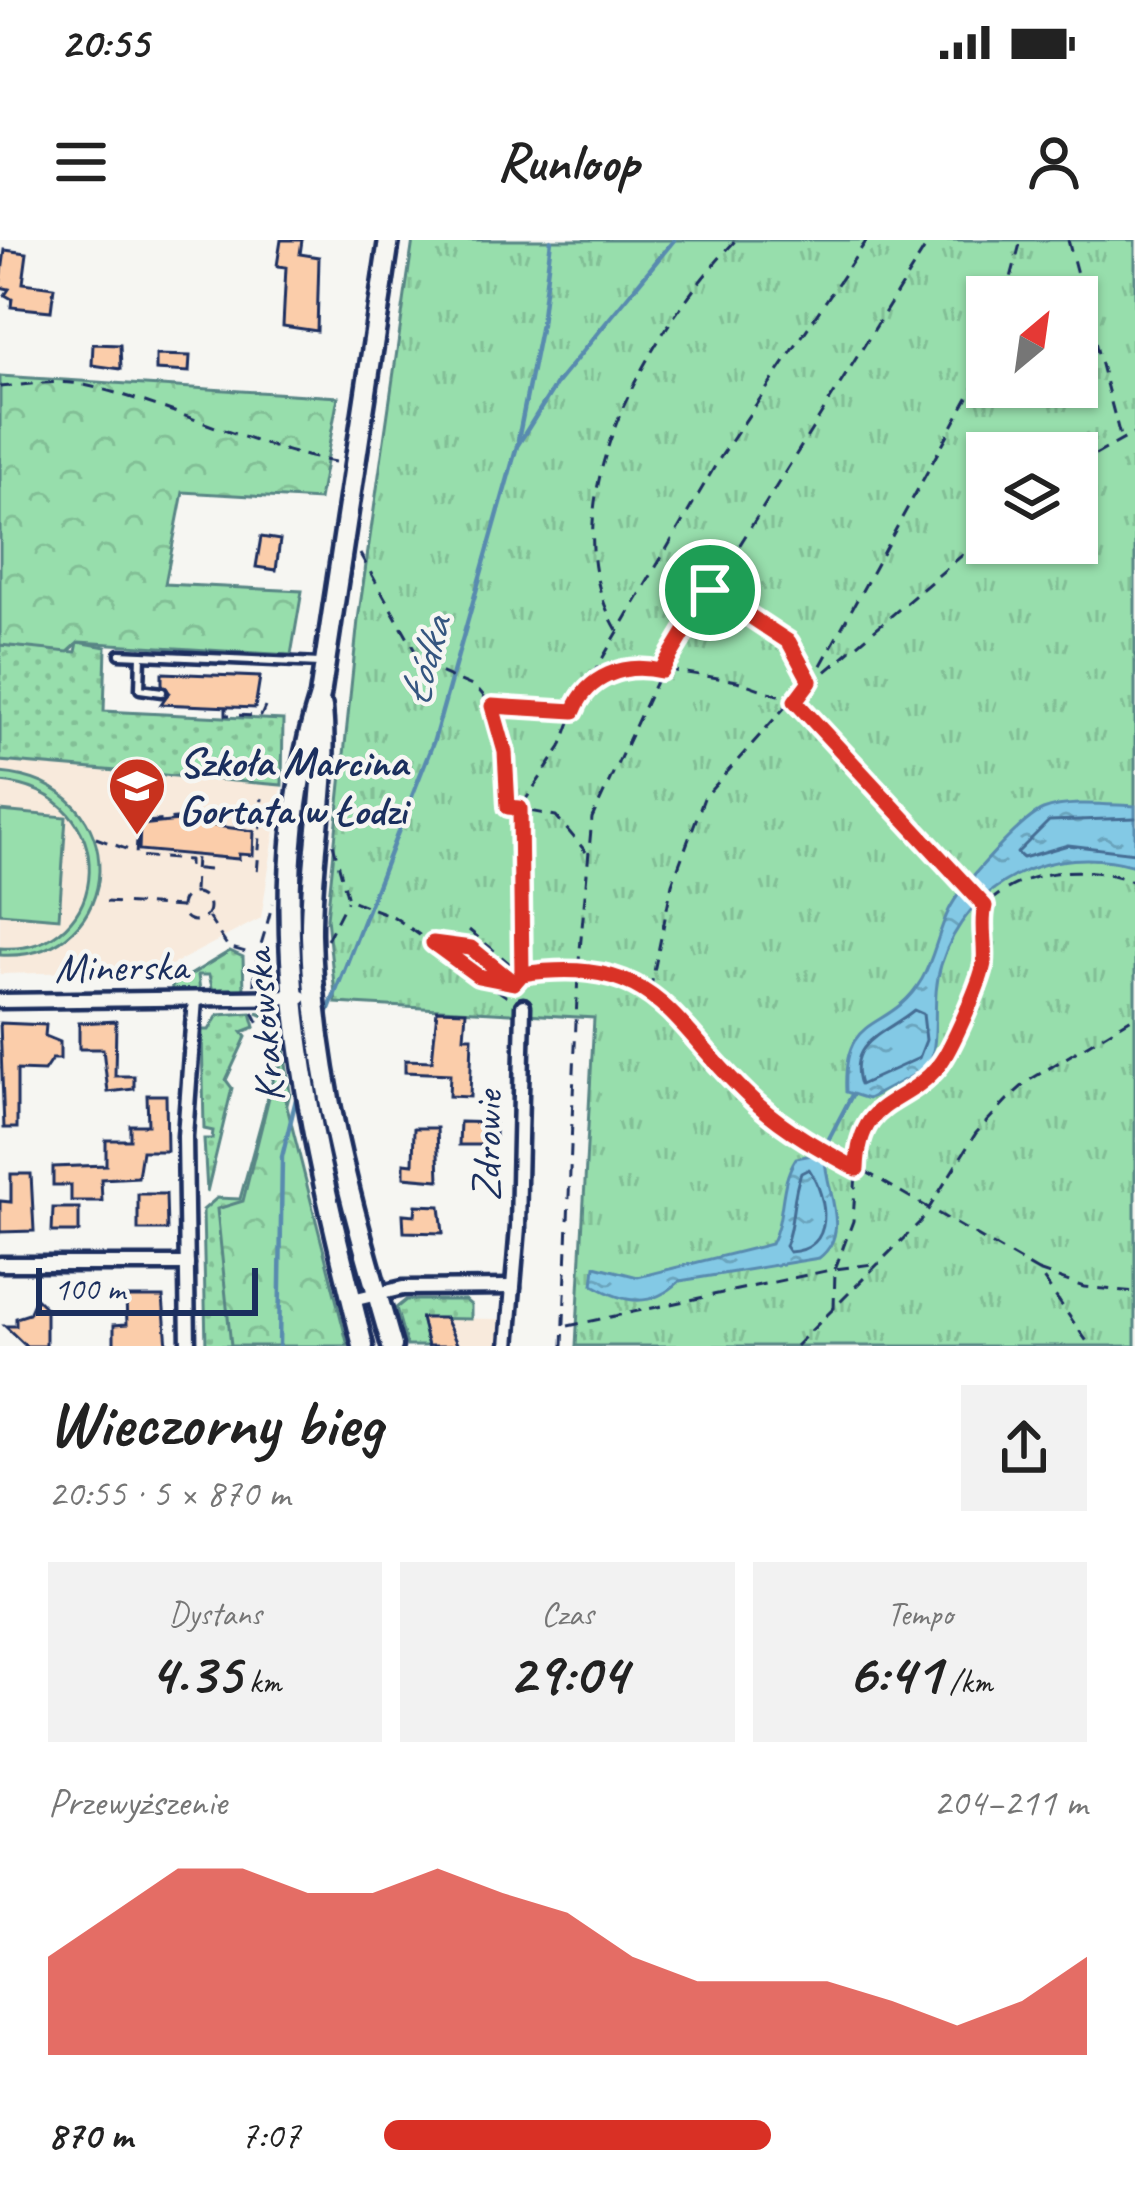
<!DOCTYPE html>
<html lang="pl">
<head>
<meta charset="utf-8">
<style>
	body { margin:0; font-family:Caveat,sans-serif; background:#f2f2f2; color:#222; height:100vh; display:flex; flex-direction:column; font-size:45px; white-space:nowrap }
	* { box-sizing:border-box; margin:0 }
	p { font-size:39px; color:#767676 }
	.icon { flex:none; width:66px; height:66px; fill:none; stroke:currentColor; stroke-width:2; stroke-linecap:round; stroke-linejoin:round }
	.map { position:relative; height:1106px; overflow:hidden }
	.sheet { display:flex; flex-direction:column; background:#fff; flex:1 }
	.sheet>* { flex:none }
	.needle { width:78px; rotate:29deg }
	.controls { position:absolute; left:966px; top:36px; display:grid; gap:24px }
	.controls a { display:grid; place-items:center; width:132px; height:132px; border-radius:0px; background:#fff; box-shadow:0 3px 9px #0004; font-size:60px }
	.scale { position:absolute; left:36px; bottom:30px; width:222px; box-sizing:border-box; padding-left:12px; border:6px solid #1b2f5e; border-top:0; font-size:33px; line-height:42px; white-space:nowrap; color:#1b2f5e; -webkit-text-stroke:9px #f6f6f2; paint-order:stroke }
	.pin { position:absolute; display:grid; place-items:center; width:102px; height:102px; color:#fff; margin:-51px; border:6px solid #fff; border-radius:50%; box-shadow:0 3px 12px #0007 }
	.round { display:grid; place-items:center; flex:none; width:126px; height:126px; border-radius:0px; background:#f2f2f2 }
	.summary { display:flex; align-items:center; justify-content:space-between; height:204px; padding:0 48px }
	h1 { font-size:66px; font-weight:600; line-height:90px }
	.metrics { display:grid; grid-template-columns:repeat(3,1fr); gap:18px; height:204px; padding:12px 48px }
	.metrics div { display:grid; align-content:center; border-radius:0px; background:#f2f2f2; text-align:center }
	.metrics b { font-size:60px; font-weight:600 }
	.metrics small { font-size:33px; font-weight:400 }
	.metrics p { font-size:33px }
	.chart { height:336px; padding:24px 48px }
	.chart p { display:flex; justify-content:space-between }
	.chart svg { width:100%; height:216px; margin-top:12px; fill:#d93025; opacity:.7 }
	ul { padding:0 48px; list-style:none; font-size:39px }
	li { display:grid; grid-template-columns:192px 144px 1fr; align-items:center; height:90px }
	li i { height:30px; border-radius:15px; background:#d93025 }
	.status { display:flex; justify-content:space-between; align-items:center; height:84px; padding:0 60px; background:#fff; direction:ltr }
	.status svg { height:33px; fill:currentColor }
	header { display:flex; justify-content:space-between; align-items:center; height:156px; padding:0 48px; background:#fff; font-size:54px; font-weight:600 }
	.map>svg:first-child { display:block }
	.built { fill:#f8eadc }
	.grass { fill:url(#grass-dots); stroke:#598685; stroke-width:3 }
	.forest { fill:url(#forest-crowns); stroke:#598685; stroke-width:3 }
	.park { fill:url(#park-tufts); stroke:#598685; stroke-width:3; fill-rule:evenodd }
	.garden { fill:#97deac; stroke:#598685; stroke-width:3 }
	.water { fill:url(#water-ripples); stroke:#598baf; stroke-width:3 }
	.lines { fill:none; stroke-linecap:round; stroke-linejoin:round }
	.shore { stroke:#456d94; stroke-width:3 }
	.stream { stroke:#598baf; stroke-width:4.5 }
	.building { fill:#fbcdaa; stroke:#1b2f5e; stroke-width:3 }
	.service-casing { stroke:#1b2f5e; stroke-width:15 }
	.minor-casing { stroke:#1b2f5e; stroke-width:21 }
	.secondary-casing { stroke:#1b2f5e; stroke-width:27 }
	.path { stroke:#1b2f5e; stroke-width:3; stroke-dasharray:12 9; stroke-linecap:butt }
	.service { stroke:#f6f6f2; stroke-width:6 }
	.minor { stroke:#f6f6f2; stroke-width:12 }
	.secondary { stroke:#f6f6f2; stroke-width:18 }
	.route-casing { stroke:#fff; stroke-width:24 }
	.route { stroke:#d93025; stroke-width:15 }
	.labels { text-anchor:middle; dominant-baseline:central; stroke-width:9; stroke-linejoin:round; paint-order:stroke }
	.poi-label { font-size:42px; font-weight:bold; fill:#1b2f5e; stroke:#f6f6f2; text-anchor:start }
	.street-label { font-size:42px; fill:#1b2f5e; stroke:#f6f6f2 }
	.water-label { font-size:45px; font-style:italic; fill:#355680; stroke:#f6f6f2 }
</style>
</head>
<body>
<div class="status"><b>20:55</b><svg viewBox="0 0 49 12"><path d="M0 12V9h3v3zM5 12V6h3v6zM10 12V3h3v9zM15 12V0h3v12zM26 1h20v11H26zM47 4h2v5h-2z"/></svg></div>
<header><svg class="icon" aria-label="menu" viewBox="0 0 24 24"><path d="M4 6h16M4 12h16M4 18h16"/></svg>Runloop<svg class="icon" aria-label="person" viewBox="0 0 24 24"><circle cx="12" cy="8" r="4"/><path d="M4 21q1-7 8-7t8 7"/></svg></header>
<div class="map">
<svg width="1135" height="1106" viewBox="0 0 1135 1106">
	<defs>
		<pattern id="grass-dots" width="8" height="8" patternUnits="userSpaceOnUse" patternTransform="scale(3)"><rect width="8" height="8" fill="#97deac"/><path d="M2 2h.1M6 6h.1" fill="none" stroke="#82bf96" stroke-width="1.8" stroke-linecap="round"/></pattern>
		<pattern id="forest-crowns" width="20" height="18" patternUnits="userSpaceOnUse" patternTransform="scale(3)"><rect width="20" height="18" fill="#97deac"/><path d="M2 6a3 3 0 1 1 6 0M12 15a3 3 0 1 1 6 0" fill="none" stroke="#82bf96"/></pattern>
		<pattern id="park-tufts" width="24" height="20" patternUnits="userSpaceOnUse" patternTransform="scale(3)"><rect width="24" height="20" fill="#97deac"/><path d="M3 7l-1-3M5 7V3M7 7l1-3M15 17l-1-3M17 17v-4M19 17l1-3" fill="none" stroke="#82bf96"/></pattern>
		<pattern id="water-ripples" width="26" height="14" patternUnits="userSpaceOnUse" patternTransform="scale(3)"><rect width="26" height="14" fill="#83c9e5"/><path d="M2 4q2-2 4 0t4 0M15 11q2-2 4 0t4 0" fill="none" stroke="#6aa4bd"/></pattern>
	</defs>
	<rect width="100%" height="100%" fill="#f6f6f2"/>
	<filter id="ink" filterUnits="userSpaceOnUse"><feTurbulence type="fractalNoise" baseFrequency=".00833" numOctaves="2"/><feDisplacementMap in="SourceGraphic" scale="24" xChannelSelector="R" yChannelSelector="G"/><feConvolveMatrix kernelMatrix="1 2 1 2 8 2 1 2 1" color-interpolation-filters="sRGB"/></filter>
	<g filter="url(#ink)">
		<g class="built">
			<path d="M0,520L282,545L261,678L162,730L0,734Z"/>
			<path d="M421,1078L501,1079L498,1106H428Z"/>
		</g>
		<g class="grass">
			<path d="M78,402L106,407L104,471L283,480L282,545L0,521V405L76,412Z"/>
			<path d="M230,711L243,717L244,750L213,751L209,735H198L200,751L171,754L172,746Z"/>
			<path d="M251,773L255,787L242,792L246,797L226,840L232,848L207,952L204,899H212L213,891L204,889L202,790H209L218,775Z"/>
			<path d="M257,773L280,780L290,853L282,884L274,1106H206L203,970L217,958L240,959L279,817L276,781Z"/>
			<path d="M406,1060H465L471,1065V1079L421,1078L428,1106H407L396,1068Z"/>
		</g>
		<g class="forest">
			<path d="M0,136L338,157L319,260L183,252L165,344L302,351L291,415L79,402L68,412L0,405Z"/>
			<path d="M279,817L284,855L348,1106H231L217,969L243,961Z"/>
		</g>
		<path class="park" d="M413,0H1135V1106H576L594,778L336,763L327,678L358,380ZM987,57H1077V147H987ZM987,213H1077V303H987Z"/>
		<g class="garden">
			<path d="M0,533C137,544 127,722 0,715V708C114,716 124,552 0,542Z"/>
			<path d="M0,571L66,577L59,678L0,673Z"/>
		</g>
		<g class="water">
			<path d="M1135,566V626C1052,602 967,641 941,725C930,760 941,793 929,827L868,859L846,852C842,768 888,796 922,739C934,718 938,692 949,670C960,647 1020,580 1043,570C1069,560 1107,565 1135,566Z"/>
			<path d="M817,914L825,919C826,951 852,993 819,1018L680,1041C651,1068 626,1064 593,1045L595,1026L638,1037L771,1004C786,976 778,946 796,918Z"/>
		</g>
		<g class="lines">
			<g class="shore">
				<path d="M1135,578L1049,581L1017,613L1023,618L1068,605L1135,613"/>
				<path d="M914,770L923,774L926,800L919,818L860,845C846,801 887,793 914,770Z"/>
				<path d="M809,929C828,958 836,1010 789,1012L785,1006C795,982 791,958 801,933Z"/>
			</g>
			<g class="stream">
				<path d="M518,200L541,84L551,0"/>
				<path d="M325,779L434,500L517,206L556,144L674,0"/>
				<path d="M820,916L852,855"/>
				<path d="M279,1106L282,917L298,851"/>
			</g>
		</g>
		<g class="building">
			<path d="M281,0H302L300,14L319,17L317,91L283,86L286,27L277,26Z"/>
			<path d="M5,10L27,13L23,43L54,47L51,71L11,67L12,59L5,55L9,49L0,47Z"/>
			<path d="M93,104L120,105L121,129L92,125Z"/>
			<path d="M156,115L190,116L189,132L156,130Z"/>
			<path d="M261,297L280,300L276,330L256,327Z"/>
			<path d="M162,433L260,437L255,468L161,464L169,452L162,444Z"/>
			<path d="M179,581L254,591L253,615L239,614V619L139,610L140,585Z"/>
			<path d="M437,770L466,771L464,797H472L470,857L449,856L450,834L405,832V820L432,821Z"/>
			<path d="M116,781L115,836H134V849L108,852L103,809H79V783Z"/>
			<path d="M0,783L46,785L45,796L60,802V819H52L44,831L17,830V888H4Z"/>
			<path d="M147,855H166L167,911H142L138,937L101,939L102,961H71V945H53V927L106,925V900H130V885H148Z"/>
			<path d="M460,882L495,883V905H459Z"/>
			<path d="M414,888H437L439,940L404,937V923L413,924Z"/>
			<path d="M11,934H31L34,991L0,992V961L11,962Z"/>
			<path d="M138,954H166L167,990H138Z"/>
			<path d="M416,965L440,966L443,993L404,992L403,974L415,975Z"/>
			<path d="M53,968H79V992H52Z"/>
			<path d="M126,1057H163L167,1106H114V1085L127,1084Z"/>
			<path d="M36,1058L46,1068V1106H26L5,1086H16V1078L29,1074Z"/>
			<path d="M421,1078H445L458,1106H428Z"/>
		</g>
		<g class="lines">
			<defs>
				<g id="service">
					<path d="M120,414L320,423"/>
					<path d="M141,415L140,449L162,452"/>
				</g>
				<g id="minor">
					<path d="M0,761L301,757"/>
					<path d="M0,1024H187"/>
					<path d="M352,1060L403,1048L513,1047"/>
					<path d="M188,1106L185,896L195,759"/>
					<path d="M508,1106L518,987L523,766"/>
				</g>
				<g id="secondary">
					<path d="M322,467C329,542 310,619 311,695C314,838 353,970 392,1106"/>
					<path d="M363,1106C311,896 252,670 320,456L389,0"/>
				</g>
			</defs>
			<use href="#service" class="service-casing"/>
			<use href="#minor" class="minor-casing"/>
			<use href="#secondary" class="secondary-casing"/>
			<g class="path">
				<path d="M1068,0L1121,200"/>
				<path d="M1006,57L1021,0"/>
				<path d="M0,147C27,145 58,139 84,145C171,164 249,207 335,222"/>
				<path d="M1077,225L1135,193"/>
				<path d="M360,314L423,425L477,448L492,466L505,512L508,567L556,576L586,612"/>
				<path d="M713,352L789,402L809,440"/>
				<path d="M617,390C544,266 650,90 736,0"/>
				<path d="M810,445L987,294"/>
				<path d="M586,447L643,426L737,441L795,461L982,664"/>
				<path d="M493,466L573,471"/>
				<path d="M226,467V475L261,476L265,467"/>
				<path d="M259,582L262,558"/>
				<path d="M96,598L134,612"/>
				<path d="M333,604L348,659L394,677L478,736L514,743L522,734C563,728 614,728 650,751L776,880L1038,1031L1090,1106"/>
				<path d="M209,630L189,628V620L136,616L138,583L176,579L261,584L257,634"/>
				<path d="M194,651L196,617"/>
				<circle cx="195" cy="667" r="14"/>
				<path d="M106,662L181,667"/>
				<path d="M208,677L228,707L249,713"/>
				<path d="M469,690L521,733"/>
				<path d="M327,700L347,661"/>
				<path d="M436,703L471,708L517,746V756"/>
				<path d="M522,732L520,568L561,507L578,460L718,221L867,0"/>
				<path d="M479,737L510,759"/>
				<path d="M254,745C254,716 267,692 272,663"/>
				<path d="M650,751L672,644L704,558L819,429L987,123"/>
				<path d="M253,772L262,790"/>
				<path d="M1038,1031L1084,1047L1135,1052"/>
				<path d="M834,1069L835,1029L880,1023"/>
				<path d="M568,1086L835,1029L853,981L858,899L888,860L920,842L942,821L978,746L985,666C1023,628 1088,623 1135,642"/>
				<path d="M563,1106L578,732L592,578L661,431L930,0"/>
				<path d="M796,1106L921,981L976,893L1007,860L1028,841L1135,776"/>
			</g>
			<use href="#service" class="service"/>
			<use href="#minor" class="minor"/>
			<use href="#secondary" class="secondary"/>
		</g>
	</g>
	<g class="lines" filter="url(#ink)">
		<defs>
			<path id="route" d="M710,350L661,431C625,422 587,436 574,471L492,466L505,512L508,567L520,568L522,734L514,743L478,736L433,703L471,708L514,743L522,734C663,714 669,785 757,864C787,891 822,910 857,929C859,855 904,869 939,825C951,810 981,742 984,723C986,703 980,685 985,666L795,461L810,441L789,402L710,350"/>
		</defs>
		<use href="#route" class="route-casing"/>
		<use href="#route" class="route"/>
	</g>
	<defs>
		<symbol id="school-pin" viewBox="-11 -11 22 30"><path d="M0 17L-7.5 6A9.5 9.5 0 1 1 7.5 6Z" fill="#c8321e" stroke="#f6f6f2"/><path d="M0-5L7-2L0 1L-7-2ZM-4 1L0 2.5L4 1V4Q0 6-4 4Z" fill="#fff"/></symbol>
	</defs>
	<g fill-rule="evenodd">
		<use href="#school-pin" x="104" y="513" width="66" height="90"/>
	</g>
	<g class="labels">
		<g class="poi-label">
			<text x="179" y="522">Szkoła Marcina<tspan x="179" dy="48">Gortata w Łodzi</tspan></text>
		</g>
		<g class="street-label">
			<text transform="translate(121 727) rotate(-1)">Minerska</text>
			<text transform="translate(264 786) rotate(-95)">Krakowska</text>
			<text transform="translate(487 906) rotate(-89)">Zdrowie</text>
		</g>
		<g class="water-label">
			<text transform="translate(425 421) rotate(-74)">Łódka</text>
		</g>
	</g>
</svg>
<div class="controls">
<a><svg class="needle" viewBox="-14 -14 28 28"><path d="M0-13l5 13h-10z" fill="#e53935"/><path d="M0 13l5-13h-10z" fill="#767676"/></svg></a>
<a><svg class="icon" aria-label="layers" viewBox="0 0 24 24"><path d="M12 4l9 5-9 5-9-5zM3 14l9 5 9-5"/></svg></a>
</div>
<div class="scale">100 m</div>
<div class="pin" style="left:710px;top:350px;background:#1e9e55"><svg class="icon" aria-label="arrive" viewBox="0 0 24 24"><path d="M6 21V4h12l-3 4 3 4H6"/></svg></div>
</div>
<section class="sheet">
<div class="summary"><div><h1>Wieczorny bieg</h1><p>20:55 · 5 × 870 m</p></div><a class="round"><svg class="icon" aria-label="share" viewBox="0 0 24 24"><path d="M12 15V3M7 8l5-5 5 5M5 13v7h14v-7"/></svg></a></div>
<div class="metrics">
<div><p>Dystans</p><b>4.35<small> km</small></b></div>
<div><p>Czas</p><b>29:04</b></div>
<div><p>Tempo</p><b>6:41<small> /km</small></b></div>
</div>
<div class="chart"><p><span>Przewyższenie</span>204–211 m</p>
<svg viewBox="0 0 160 44" preserveAspectRatio="none"><path d="M0 44V24L10 15L20 6L30 6L40 11L50 11L60 6L70 11L80 15L90 24L100 29L110 29L120 29L130 33L140 38L150 33L160 24V44z"/></svg>
</div>
<ul>
<li><b>870 m</b>7:07<i style="width:55%"></i></li>
</ul>
</section>
</body>
</html>
